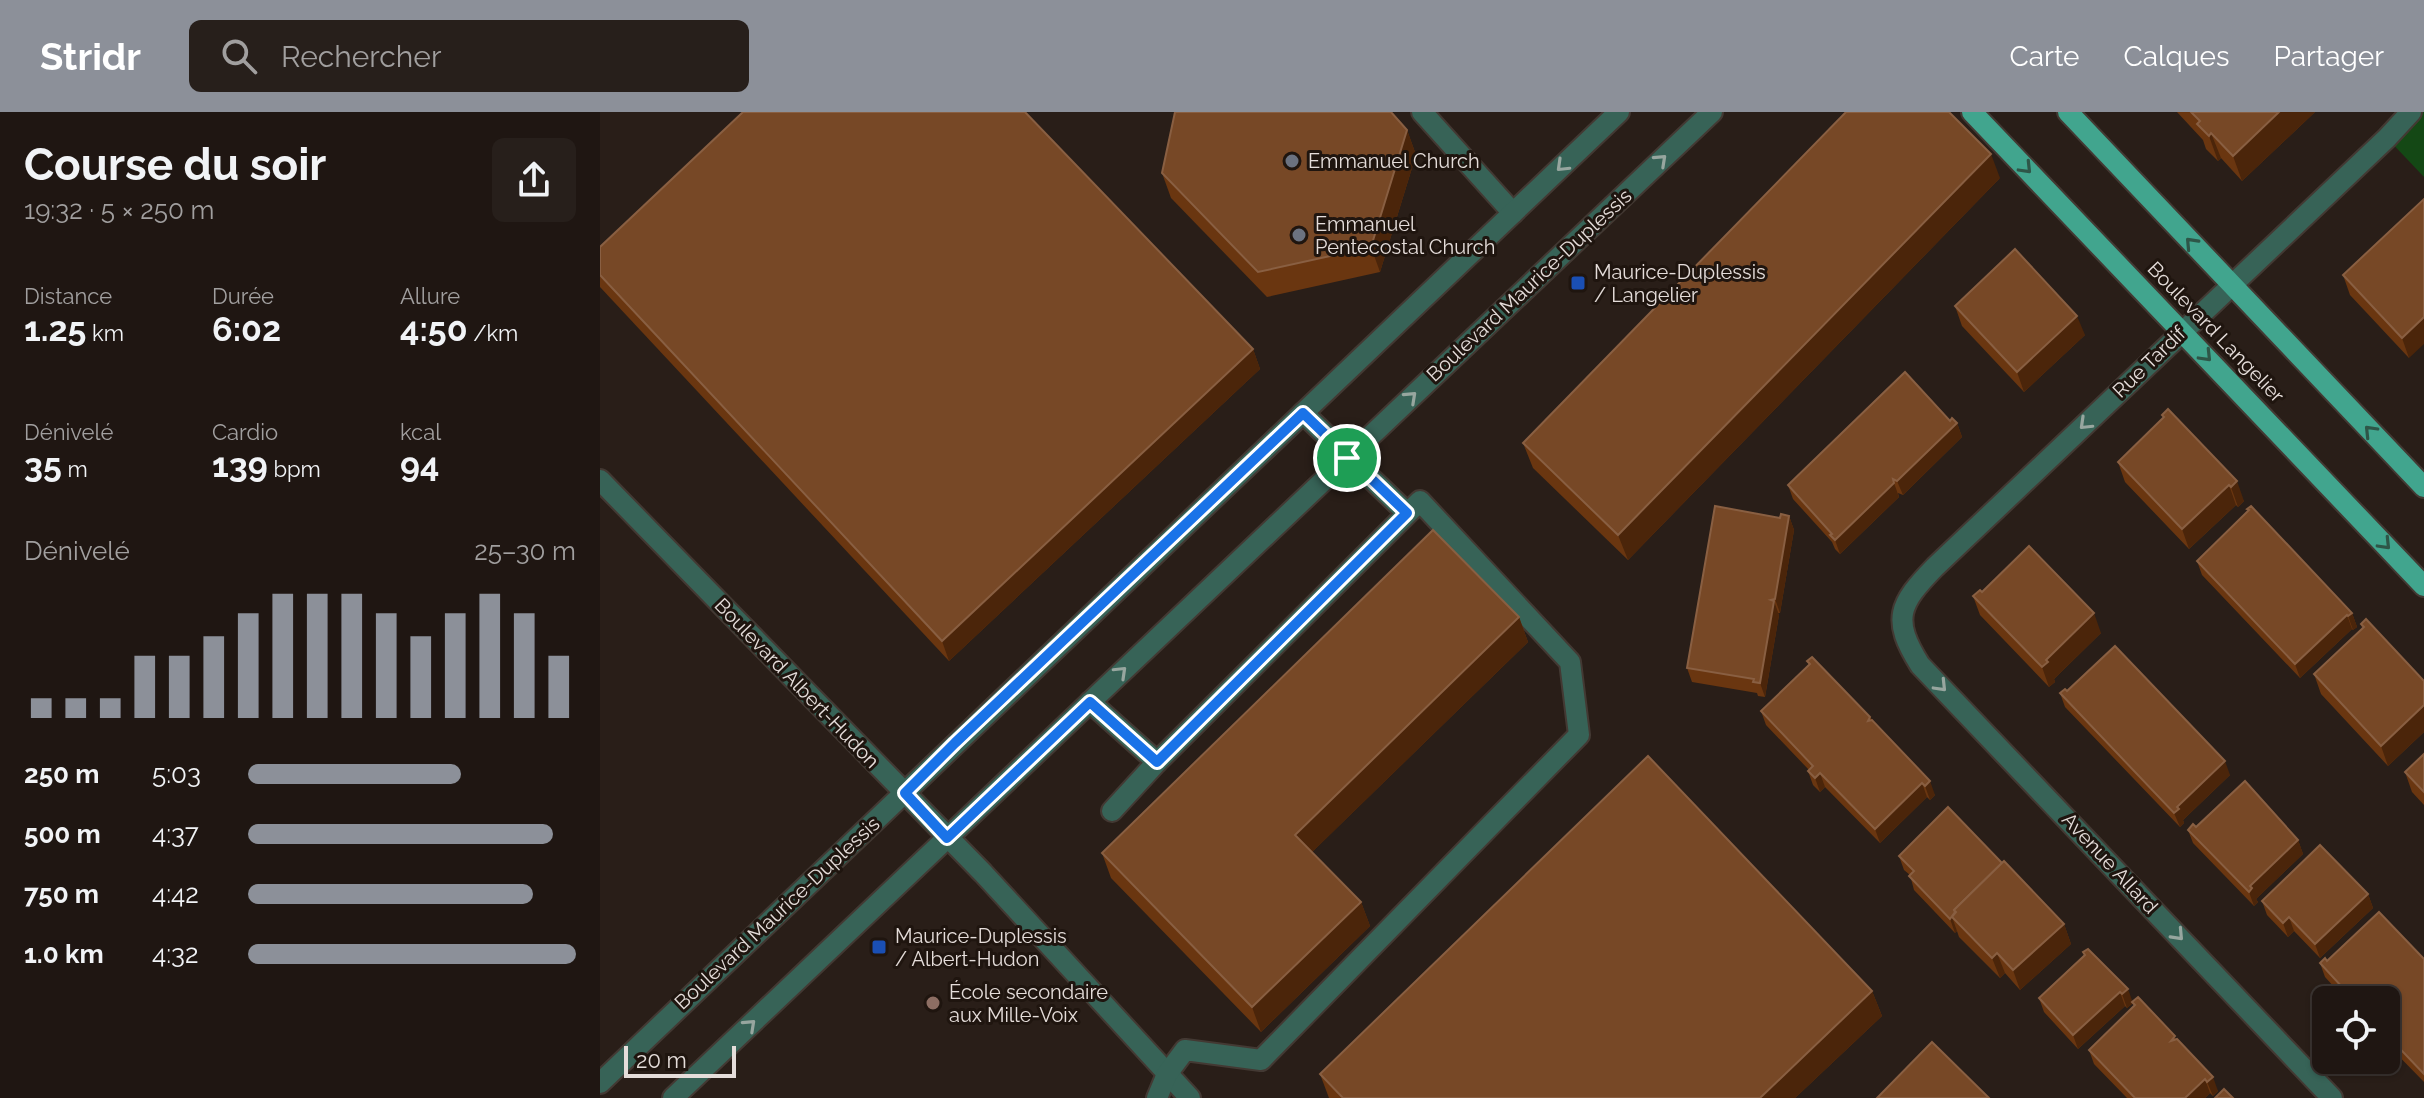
<!DOCTYPE html>
<html lang="fr">
<head>
<meta charset="utf-8">
<style>
	body { margin:0; font-family:Raleway,sans-serif; background:#271f1b; color:#f1f3f6; height:100vh; display:flex; flex-direction:column; font-size:30px; white-space:nowrap }
	* { box-sizing:border-box; margin:0 }
	p { font-size:26px; color:#a19f9f }
	.icon { flex:none; width:44px; height:44px; fill:none; stroke:currentColor; stroke-width:2; stroke-linecap:round; stroke-linejoin:round }
	.map { position:relative; flex:1; overflow:hidden }
	.sheet { display:flex; flex-direction:column; background:#1f1612; width:600px }
	.sheet>* { flex:none }
	.fabs { position:absolute; left:1712px; top:874px; display:grid; gap:16px }
	.fabs a { display:grid; place-items:center; width:88px; height:88px; border-radius:12px; background:#1f1612; box-shadow:0 2px 6px #0004,0 0 0 2px #3c3532; font-size:40px }
	.scale { position:absolute; left:24px; bottom:20px; width:112px; box-sizing:border-box; padding-left:8px; border:4px solid #e5ddda; border-top:0; font-size:22px; line-height:28px; white-space:nowrap; color:#e5ddda; -webkit-text-stroke:6px #1f150f; paint-order:stroke }
	.pin { position:absolute; display:grid; place-items:center; width:68px; height:68px; color:#fff; margin:-34px; border:4px solid #fff; border-radius:50%; box-shadow:0 2px 8px #0007 }
	.round { display:grid; place-items:center; flex:none; width:84px; height:84px; border-radius:12px; background:#271f1b }
	.headline { display:flex; align-items:center; justify-content:space-between; height:136px; padding:0 24px }
	h1 { font-size:44px; font-weight:700; line-height:60px }
	.figures { display:grid; grid-template-columns:repeat(3,1fr); gap:12px; height:136px; padding:8px 24px }
	.figures div { display:grid; align-content:center }
	.figures b { font-size:34px; font-weight:700 }
	.figures small { font-size:22px; font-weight:400 }
	.figures p { font-size:22px }
	.chart { height:224px; padding:16px 24px }
	.chart p { display:flex; justify-content:space-between }
	.chart svg { width:100%; height:144px; margin-top:8px; stroke:#8c9099; stroke-width:6 }
	ul { padding:0 24px; list-style:none; font-size:26px }
	li { display:grid; grid-template-columns:128px 96px 1fr; align-items:center; height:60px }
	li i { height:20px; border-radius:10px; background:#8c9099 }
	header { display:flex; align-items:center; gap:48px; box-sizing:border-box; height:112px; padding:0 40px; background:#8c9099; color:#fff }
	header strong { font-size:38px }
	nav { display:flex; gap:44px; margin-inline-start:auto; font-size:28px }
	.search { width:560px; height:72px; background:#271f1b; display:flex; align-items:center; gap:20px; box-sizing:border-box; padding:0 28px; border-radius:12px; color:#a19f9f; font-size:30px }
	main { display:flex; flex:1; min-height:0 }
	.map>svg:first-child { display:block }
	.green { fill:#144815 }
	.lines { fill:none; stroke-linecap:round; stroke-linejoin:round }
	.minor-casing { stroke:#433933; stroke-width:24 }
	.major-casing { stroke:#433933; stroke-width:24 }
	.minor { stroke:#376357; stroke-width:20 }
	.major { stroke:#41a58e; stroke-width:20 }
	.wall { fill:#6a3610 }
	.shaded-wall { fill:#4b250a }
	.building { fill:#774826; stroke:#895f42; stroke-width:2 }
	.oneway { stroke:#97a69f }
	.oneway2 { stroke:#2e5648 }
	.route-casing { stroke:#fff; stroke-width:16 }
	.route { stroke:#1a73e8; stroke-width:10 }
	.worship-dot { fill:#6b7280; stroke:#1f150f; stroke-width:3 }
	.transit-dot { fill:#1a4fb4; stroke:#1f150f; stroke-width:3 }
	.education-dot { fill:#8d6e63; stroke:#1f150f; stroke-width:3 }
	.labels { text-anchor:middle; dominant-baseline:central; stroke-width:6; stroke-linejoin:round; paint-order:stroke }
	.poi-label { font-size:20px; fill:#e5ddda; stroke:#1f150f; text-anchor:start }
	.street-label { font-size:20px; fill:#e5ddda; stroke:#1f150f }
</style>
</head>
<body>
<header>
<strong>Stridr</strong>
<div class="search"><svg class="icon" aria-label="search" viewBox="0 0 24 24"><circle cx="10" cy="10" r="6"/><path d="M15 15l6 6"/></svg>Rechercher</div>
<nav><a>Carte</a><a>Calques</a><a>Partager</a></nav>
</header>
<main>
<section class="sheet">
<div class="headline"><div><h1>Course du soir</h1><p>19:32 · 5 × 250 m</p></div><a class="round"><svg class="icon" aria-label="share" viewBox="0 0 24 24"><path d="M12 15V3M7 8l5-5 5 5M5 13v7h14v-7"/></svg></a></div>
<div class="figures">
<div><p>Distance</p><b>1.25<small> km</small></b></div>
<div><p>Durée</p><b>6:02</b></div>
<div><p>Allure</p><b>4:50<small> /km</small></b></div>
</div>
<div class="figures">
<div><p>Dénivelé</p><b>35<small> m</small></b></div>
<div><p>Cardio</p><b>139<small> bpm</small></b></div>
<div><p>kcal</p><b>94</b></div>
</div>
<div class="chart"><p><span>Dénivelé</span>25–30 m</p>
<svg viewBox="0 0 160 44" preserveAspectRatio="none"><path d="M5 44V38M15 44V38M25 44V38M35 44V25M45 44V25M55 44V19M65 44V12M75 44V6M85 44V6M95 44V6M105 44V12M115 44V19M125 44V12M135 44V6M145 44V12M155 44V25"/></svg>
</div>
<ul>
<li><b>250 m</b>5:03<i style="width:65%"></i></li>
<li><b>500 m</b>4:37<i style="width:93%"></i></li>
<li><b>750 m</b>4:42<i style="width:87%"></i></li>
<li><b>1.0 km</b>4:32<i style="width:100%"></i></li>
</ul>
</section>
<div class="map">
<svg width="1824" height="986" viewBox="0 0 1824 986">
	<rect width="100%" height="100%" fill="#291e18"/>
	<path class="green" d="M1811,0H1824V65L1787,26Z"/>
	<g class="lines">
		<defs>
			<g id="minor">
				<path d="M822,0L913,101"/>
				<path d="M703,301L807,401"/>
				<path d="M0,368L383,761L590,986"/>
				<path d="M490,590L557,650L820,389L970,550L979,623L661,948L585,938L567,962L557,986"/>
				<path d="M512,699L557,650"/>
				<path d="M0,971L1019,0"/>
				<path d="M73,986L1112,0"/>
				<path d="M1732,986L1320,553C1291,507 1299,492 1335,455L1787,26L1811,0"/>
			</g>
			<g id="major">
				<path d="M1372,0L1824,474"/>
				<path d="M1468,0L1824,375"/>
			</g>
		</defs>
		<use href="#minor" class="minor-casing"/>
		<use href="#major" class="major-casing"/>
		<use href="#minor" class="minor"/>
		<use href="#major" class="major"/>
	</g>
	<g class="wall">
		<path d="M1577,0H1715L1642,69L1621,46L1618,49L1606,37L1603,28Z"/>
		<path d="M807,18L816,43L780,160L667,185L571,86L562,61Z"/>
		<path d="M1400,66L1028,448L933,356L923,331Z"/>
		<path d="M1824,87L1809,246L1750,183L1743,163Z"/>
		<path d="M0,135L653,237L660,257L349,549L0,175Z"/>
		<path d="M1355,194L1485,223L1424,280L1362,214Z"/>
		<path d="M1568,297L1644,389L1638,395L1636,393L1589,437L1525,370L1518,350L1563,306L1562,303Z"/>
		<path d="M1350,309L1357,311L1362,325L1303,383L1298,381L1299,385L1240,442L1235,437L1232,430L1193,387L1188,373Z"/>
		<path d="M1647,397L1752,501L1757,515L1753,518L1752,517L1700,566L1602,463L1597,449L1648,399Z"/>
		<path d="M1189,404L1194,418L1180,501H1178L1179,503L1165,585L1158,584L1157,581L1092,570L1087,556L1180,406Z"/>
		<path d="M1382,480L1501,521L1454,567L1455,570L1449,575L1380,503L1373,484Z"/>
		<path d="M919,505L928,530L712,740L761,790L770,814L661,920L511,766L502,741Z"/>
		<path d="M1761,512L1824,569V620L1788,654L1721,582L1714,562L1762,516Z"/>
		<path d="M1207,549L1270,605L1335,683L1330,688L1327,685L1280,731L1225,675L1220,680L1213,673L1208,659L1209,658L1166,613L1161,599L1209,553Z"/>
		<path d="M1467,579L1630,663L1583,708L1584,711L1580,715L1465,595L1460,581Z"/>
		<path d="M1824,642V693L1812,680L1805,660Z"/>
		<path d="M1596,715L1698,728L1703,742L1656,787L1658,790L1654,794L1593,731L1588,718Z"/>
		<path d="M1299,744L1402,751L1464,812L1471,832L1420,878L1405,861L1400,866L1359,825L1357,819L1355,821L1314,778L1310,763L1304,758Z"/>
		<path d="M1768,782L1773,796L1720,846L1694,819L1688,825L1667,803L1662,789Z"/>
		<path d="M1483,840L1533,890L1576,927L1618,979L1613,984L1610,981L1605,986H1527L1494,952L1489,938L1534,895L1533,891L1527,896L1525,894L1478,937L1444,900L1439,886L1484,843Z"/>
		<path d="M1824,847V970L1786,931V888H1746L1725,865L1720,851L1727,849Z"/>
		<path d="M1272,879L1282,904L1195,986H729L720,962Z"/>
	</g>
	<g class="shaded-wall">
		<path d="M1679,0H1715L1642,69L1633,44Z"/>
		<path d="M807,18L816,43L780,160L771,135Z"/>
		<path d="M1611,21L1621,46L1618,49L1609,24Z"/>
		<path d="M1391,42L1400,66L1028,448L1018,423Z"/>
		<path d="M1477,204L1485,223L1424,280L1417,260Z"/>
		<path d="M1824,205V232L1809,246L1802,226Z"/>
		<path d="M653,237L660,257L349,549L342,529Z"/>
		<path d="M1357,311L1362,325L1303,383L1297,369Z"/>
		<path d="M1637,369L1644,389L1638,395L1631,375Z"/>
		<path d="M1294,371L1299,385L1240,442L1235,428Z"/>
		<path d="M1629,373L1636,393L1589,437L1582,417Z"/>
		<path d="M1189,404L1194,418L1180,501L1175,487Z"/>
		<path d="M1174,489L1179,503L1165,585L1160,571Z"/>
		<path d="M1494,501L1501,521L1454,567L1455,570L1449,575L1442,555L1446,548Z"/>
		<path d="M1752,501L1757,515L1753,518L1748,504Z"/>
		<path d="M1747,503L1752,517L1700,566L1695,552Z"/>
		<path d="M919,505L928,530L704,748L695,723Z"/>
		<path d="M1824,593V620L1788,654L1781,634Z"/>
		<path d="M1625,649L1630,663L1583,708L1584,711L1580,715L1574,701L1577,695Z"/>
		<path d="M1220,661L1225,675L1220,680L1215,666Z"/>
		<path d="M1330,669L1335,683L1330,688L1325,674Z"/>
		<path d="M1322,671L1327,685L1280,731L1275,717Z"/>
		<path d="M1698,728L1703,742L1656,787L1658,790L1654,794L1649,780L1650,774Z"/>
		<path d="M1768,782L1773,796L1720,846L1715,832Z"/>
		<path d="M761,790L770,814L661,920L652,895Z"/>
		<path d="M1352,805L1357,819L1355,821L1350,807Z"/>
		<path d="M1689,805L1694,819L1688,825L1683,811Z"/>
		<path d="M1464,812L1471,832L1420,878L1413,858Z"/>
		<path d="M1397,841L1405,861L1400,866L1392,846Z"/>
		<path d="M1528,877L1533,891L1527,896L1522,882Z"/>
		<path d="M1272,879L1282,904L1195,986H1160Z"/>
		<path d="M1520,880L1525,894L1478,937L1473,923Z"/>
		<path d="M1613,965L1618,979L1613,984L1607,970Z"/>
		<path d="M1605,967L1610,981L1605,986H1585Z"/>
	</g>
	<g class="building">
		<path d="M143,0H425L653,237L342,529L0,163V135Z"/>
		<path d="M575,0H791L807,18L771,135L658,160L562,61Z"/>
		<path d="M1246,0H1349L1391,42L1018,423L923,331Z"/>
		<path d="M1591,0H1679L1633,44L1611,21L1609,24L1597,12L1600,9Z"/>
		<path d="M1824,87V205L1802,226L1743,163Z"/>
		<path d="M1415,137L1477,204L1417,260L1355,194Z"/>
		<path d="M1305,260L1350,309L1352,306L1357,311L1297,369L1293,367L1294,371L1235,428L1230,423L1232,422L1188,373Z"/>
		<path d="M1568,297L1637,369L1631,375L1629,373L1582,417L1518,350L1564,305L1562,303Z"/>
		<path d="M1115,394L1180,406L1181,402L1189,404L1175,487L1171,488L1174,489L1160,571L1153,570L1154,567L1087,556Z"/>
		<path d="M1651,394L1752,501L1748,504L1747,503L1695,552L1597,449L1649,398L1647,397Z"/>
		<path d="M833,418L919,505L695,723L761,790L652,895L502,741Z"/>
		<path d="M1429,434L1494,501L1446,548L1448,550L1442,555L1373,484L1380,478L1382,480Z"/>
		<path d="M1766,507L1824,569V593L1781,634L1714,562L1764,515L1761,512Z"/>
		<path d="M1515,534L1625,649L1577,695L1579,697L1574,701L1460,581L1465,577L1467,579Z"/>
		<path d="M1212,545L1270,605L1268,609L1272,608L1330,669L1325,674L1322,671L1275,717L1220,661L1215,666L1208,659L1213,654L1161,599L1210,552L1207,549Z"/>
		<path d="M1824,642V680L1805,660Z"/>
		<path d="M1048,644L1272,879L1160,986H743L720,962Z"/>
		<path d="M1645,669L1698,728L1650,774L1652,776L1649,780L1588,718L1593,712L1596,715Z"/>
		<path d="M1348,695L1402,751L1354,798L1355,800L1350,807L1309,764L1314,759L1299,744Z"/>
		<path d="M1720,733L1768,782L1715,832L1689,805L1683,811L1662,789Z"/>
		<path d="M1404,749L1464,812L1413,858L1397,841L1392,846L1352,805L1356,800L1354,798Z"/>
		<path d="M1779,800L1824,847V962L1786,922V888H1754L1720,851L1725,846L1727,849Z"/>
		<path d="M1488,837L1528,877L1522,882L1520,880L1473,923L1439,886L1485,843L1483,840Z"/>
		<path d="M1538,885L1575,924L1571,929L1577,927L1613,965L1607,970L1605,967L1585,986H1535L1489,938L1535,893L1532,890Z"/>
		<path d="M1332,930L1389,986H1277Z"/>
		<path d="M1624,977L1633,986H1615Z"/>
	</g>
	<defs><path id="oneway-chevron" d="M-2-3.5L2.5 0L-2 3.5" fill="none" stroke-width="1.6" stroke-linecap="round" stroke-linejoin="round" transform="scale(2)"/></defs>
	<g class="oneway">
		<use href="#oneway-chevron" transform="translate(1061 48) rotate(-43)"/>
		<use href="#oneway-chevron" transform="translate(962 54) rotate(136)"/>
		<use href="#oneway-chevron" transform="translate(811 285) rotate(-43)"/>
		<use href="#oneway-chevron" transform="translate(1485 312) rotate(136)"/>
		<use href="#oneway-chevron" transform="translate(521 560) rotate(-44)"/>
		<use href="#oneway-chevron" transform="translate(1341 574) rotate(46)"/>
		<use href="#oneway-chevron" transform="translate(1578 823) rotate(47)"/>
		<use href="#oneway-chevron" transform="translate(150 913) rotate(-43)"/>
	</g>
	<g class="oneway2">
		<use href="#oneway-chevron" transform="translate(1426 56) rotate(46)"/>
		<use href="#oneway-chevron" transform="translate(1591 131) rotate(-133)"/>
		<use href="#oneway-chevron" transform="translate(1606 244) rotate(46)"/>
		<use href="#oneway-chevron" transform="translate(1770 319) rotate(-134)"/>
		<use href="#oneway-chevron" transform="translate(1785 432) rotate(46)"/>
	</g>
	<g class="lines">
		<defs>
			<path id="route" d="M703,301L807,401L557,650L490,590L347,726L305,681L355,631Z"/>
		</defs>
		<use href="#route" class="route-casing"/>
		<use href="#route" class="route"/>
	</g>
	<g class="worship-dot">
		<circle cx="692" cy="49" r="8"/>
		<circle cx="699" cy="123" r="8"/>
	</g>
	<g class="transit-dot">
		<rect x="970" y="163" width="16" height="16" rx="4"/>
		<rect x="271" y="827" width="16" height="16" rx="4"/>
	</g>
	<circle class="education-dot" cx="333" cy="891" r="8"/>
	<g class="labels">
		<g class="poi-label">
			<text x="708" y="49">Emmanuel Church</text>
			<text x="715" y="112">Emmanuel<tspan x="715" dy="23">Pentecostal Church</tspan></text>
			<text x="994" y="160">Maurice-Duplessis<tspan x="994" dy="23">/ Langelier</tspan></text>
			<text x="295" y="824">Maurice-Duplessis<tspan x="295" dy="23">/ Albert-Hudon</tspan></text>
			<text x="349" y="880">École secondaire<tspan x="349" dy="23">aux Mille-Voix</tspan></text>
		</g>
		<g class="street-label">
			<text transform="translate(929 173) rotate(-43)">Boulevard Maurice-Duplessis</text>
			<text transform="translate(1616 220) rotate(46)">Boulevard Langelier</text>
			<text transform="translate(1549 250) rotate(-44)">Rue Tardif</text>
			<text transform="translate(197 571) rotate(46)">Boulevard Albert-Hudon</text>
			<text transform="translate(1510 751) rotate(47)">Avenue Allard</text>
			<text transform="translate(177 801) rotate(-43)">Boulevard Maurice-Duplessis</text>
		</g>
	</g>
</svg>
<div class="fabs">
<a><svg class="icon" aria-label="locate" viewBox="0 0 24 24"><circle cx="12" cy="12" r="6"/><path d="M12 2v4M12 18v4M2 12h4M18 12h4"/></svg></a>
</div>
<div class="scale">20 m</div>
<div class="pin" style="left:747px;top:346px;background:#1e9e55"><svg class="icon" aria-label="arrive" viewBox="0 0 24 24"><path d="M6 21V4h12l-3 4 3 4H6"/></svg></div>
</div>
</main>
</body>
</html>
